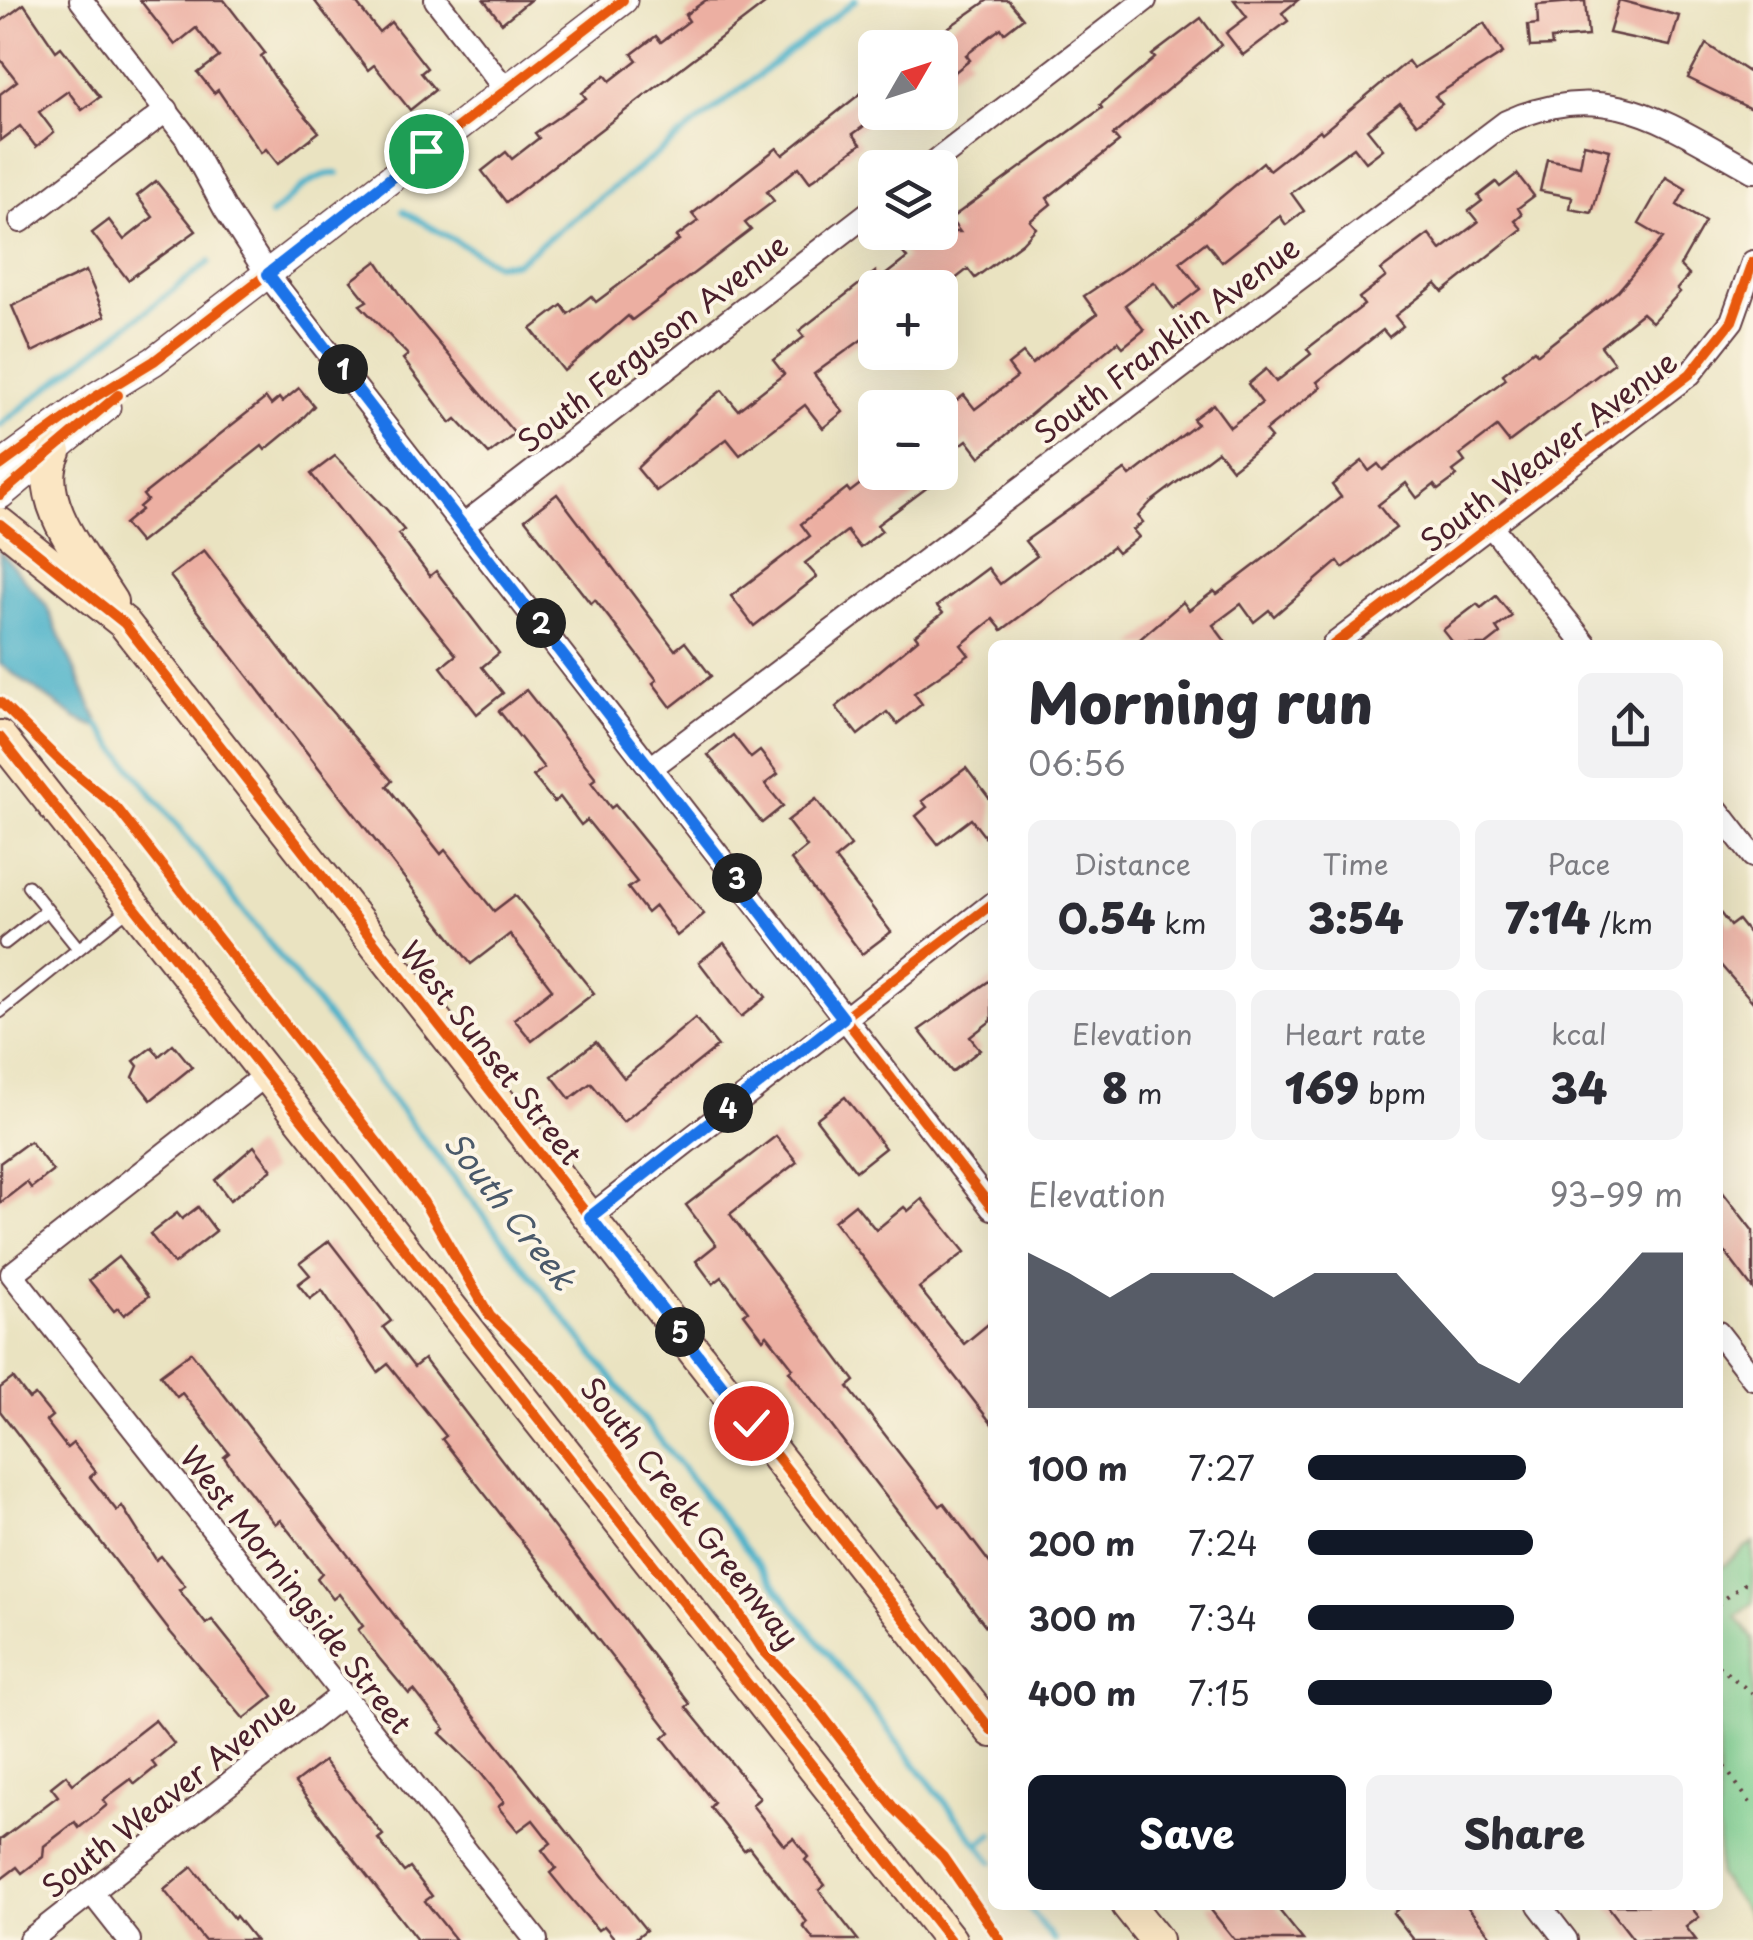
<!DOCTYPE html>
<html lang="en">
<head>
<meta charset="utf-8">
<style>
	body { margin:0; font-family:"Playpen Sans",sans-serif; background:#f2f2f3; color:#2b2b33; height:100vh; display:flex; flex-direction:column; font-size:38px; white-space:nowrap }
	* { box-sizing:border-box; margin:0 }
	p { font-size:32px; color:#7c7c81 }
	.icon { flex:none; width:55px; height:55px; fill:none; stroke:currentColor; stroke-width:2; stroke-linecap:round; stroke-linejoin:round }
	.map { position:relative; flex:1; overflow:hidden }
	.panel { position:absolute; left:988px; top:640px; width:735px; height:1270px; display:flex; flex-direction:column; background:#fff; border-radius:15px; box-shadow:0 10px 40px #0002 }
	.panel>* { flex:none }
	.needle { width:65px; rotate:51deg }
	.controls { position:absolute; left:858px; top:30px; display:grid; gap:20px }
	.controls a { display:grid; place-items:center; width:100px; height:100px; border-radius:15px; background:#fff; box-shadow:0 10px 40px #0002; font-size:50px }
	.pin { position:absolute; display:grid; place-items:center; width:85px; height:85px; color:#fff; margin:-42px; border:5px solid #fff; border-radius:50%; box-shadow:0 2px 10px #0007 }
	.km { position:absolute; width:50px; height:50px; margin:-25px; border-radius:50%; background:#222; color:#fff; font-size:28px; line-height:50px; text-align:center }
	.round { display:grid; place-items:center; flex:none; width:105px; height:105px; border-radius:15px; background:#f2f2f3 }
	.head { display:flex; align-items:center; justify-content:space-between; height:170px; padding:0 40px }
	h1 { font-size:55px; font-weight:800; line-height:75px }
	.stats { display:grid; grid-template-columns:repeat(3,1fr); gap:15px; height:170px; padding:10px 40px }
	.stats div { display:grid; align-content:center; border-radius:15px; background:#f2f2f3; text-align:center }
	.stats b { font-size:42px; font-weight:800 }
	.stats small { font-size:28px; font-weight:400 }
	.stats p { font-size:28px }
	.chart { height:280px; padding:20px 40px }
	.chart p { display:flex; justify-content:space-between }
	.chart svg { width:100%; height:180px; margin-top:10px; fill:#111827; opacity:.7 }
	.primary-button { display:flex; gap:20px; margin-top:auto; padding:20px 40px }
	.primary-button a { flex:1; height:115px; border-radius:15px; background:#111827; color:#fff; font-size:40px; font-weight:800; line-height:115px; text-align:center }
	.primary-button a+a { background:#f2f2f3; color:#2b2b33 }
	ul { padding:0 40px; list-style:none; font-size:32px }
	li { display:grid; grid-template-columns:160px 120px 1fr; align-items:center; height:75px }
	li i { height:25px; border-radius:12px; background:#111827 }
	.map>svg:first-child { display:block }
	.green { fill:#7ed193; stroke:#64785f; stroke-width:2.5 }
	.water { fill:#4ab1c9; stroke:#4a687a; stroke-width:2.5 }
	.lines { fill:none; stroke-linecap:round; stroke-linejoin:round }
	.stream { stroke:#4ab1c9; stroke-width:6 }
	.building { fill:#ecafa2 }
	.service-casing { stroke:#623c42; stroke-width:15 }
	.minor-casing { stroke:#623c42; stroke-width:26 }
	.tertiary-casing { stroke:#623c42; stroke-width:31 }
	.secondary-casing { stroke:#623c42; stroke-width:36 }
	.path { stroke:#623c42; stroke-width:4; stroke-dasharray:2.5 8; stroke-linecap:butt }
	.service { stroke:#fff; stroke-width:11 }
	.minor { stroke:#fff; stroke-width:22 }
	.tertiary { stroke:#fff; stroke-width:28 }
	.secondary { stroke:#fbe6c3; stroke-width:32 }
	.cycleway-casing { stroke:#fcf5e5; stroke-width:16 }
	.cycleway { stroke:#e8590c; stroke-width:10 }
	.route-casing { stroke:#fff; stroke-width:20 }
	.route { stroke:#1a73e8; stroke-width:12 }
	.labels { text-anchor:middle; dominant-baseline:central; stroke-width:8; stroke-linejoin:round; paint-order:stroke }
	.street-label { font-size:30px; fill:#4a1f2b; stroke:#fcf5e5 }
	.water-label { font-size:32px; font-style:italic; fill:#4a596a; stroke:#fcf5e5 }
</style>
</head>
<body>
<div class="map">
<svg width="1753" height="1940" viewBox="0 0 1753 1940">
	<rect width="100%" height="100%" fill="#fcf5e5"/>
	<filter id="ink" filterUnits="userSpaceOnUse"><feTurbulence type="fractalNoise" baseFrequency=".01" numOctaves="2"/><feDisplacementMap in="SourceGraphic" scale="20" xChannelSelector="R" yChannelSelector="G"/><feConvolveMatrix kernelMatrix="1 2 1 2 8 2 1 2 1" color-interpolation-filters="sRGB"/></filter>
	<filter id="wash" filterUnits="userSpaceOnUse"><feTurbulence type="fractalNoise" baseFrequency=".0048" numOctaves="4" result="noise"/><feDisplacementMap in="SourceGraphic" scale="40" xChannelSelector="R" yChannelSelector="G"/><feGaussianBlur stdDeviation="2.25" result="paint"/><feColorMatrix in="noise" values="0 0 0 0 0 0 0 0 0 0 0 0 0 0 0 0 0 1.4 0 .05"/><feComposite in="paint" operator="in"/></filter>
	<g filter="url(#wash)">
		<rect width="100%" height="100%" fill="#eae3c1"/>
		<path class="green" d="M1753,1542V1603L1736,1617L1753,1639V1920L1718,1875V1570Z"/>
		<path class="water" d="M0,551L46,605L101,729L77,719L0,664Z"/>
		<g class="lines">
			<g class="stream">
				<path d="M403,211L496,264L516,263L856,0"/>
				<path d="M271,215C289,200 313,171 338,174"/>
				<path d="M0,425L209,262"/>
				<path d="M97,724L992,1862"/>
				<path d="M979,1845L992,1834"/>
				<path d="M1026,1905L1054,1940"/>
			</g>
		</g>
		<g id="blocks">
			<g class="building">
				<path d="M140,0H224L265,53L261,56L279,84L319,132L278,164L266,149L261,153L218,90L214,93L198,73L219,57L196,28L175,45Z"/>
				<path d="M314,0H354L379,32L391,22L427,68L421,73L435,90L410,110L374,65L368,70Z"/>
				<path d="M484,0H530L502,23Z"/>
				<path d="M706,0H770L506,202L482,171L506,152L512,159L539,138L535,133L586,98L582,93L605,75L610,81L637,60L632,54L656,36L661,42L689,21L685,15Z"/>
				<path d="M988,0H1008L1023,18L1004,33L1001,28L966,55L970,60L940,84V48H919Z"/>
				<path d="M1234,0H1298L1282,13L1288,21L1243,55L1226,33L1247,17Z"/>
				<path d="M1619,0L1679,16L1670,46L1609,33Z"/>
				<path d="M1585,1L1588,36L1551,39L1552,46L1530,47L1528,25L1538,24L1537,5Z"/>
				<path d="M24,4L56,51L61,47L100,97L82,110L68,91L39,112L54,132L36,147L20,126L0,141V94L17,81L0,59V22Z"/>
				<path d="M1201,18L1221,45L1113,135L1119,142L1047,198L1051,204L1030,221L1036,228L1022,243L975,278L968,269L944,288H875V330L814,374L843,412L823,428L805,405L740,455L727,439L656,491L637,468L702,406L722,390L738,410L784,374L773,360L804,337L799,331L875,272V283L907,258L903,253L929,232H960L950,219L1102,108L1100,105L1155,58L1152,55Z"/>
				<path d="M1484,23L1503,53L1435,96L1442,104L1417,124L1400,103L1367,129L1383,149L1366,162L1354,147L1291,193L1304,211L1286,225L1280,216L1222,262L1206,242L1180,262L1200,289L1174,309L1154,282L1125,305L1144,330L1123,347L1118,341L980,457L967,440L940,461V413L964,395L975,409L1017,377L1008,365L1023,353L1032,364L1097,314L1084,296L1182,230L1263,162L1269,170L1320,130L1322,133L1408,61L1413,68Z"/>
				<path d="M1706,44L1753,75V110L1688,78Z"/>
				<path d="M875,82V118L853,134L861,144L810,182L799,167L767,192L774,201L745,223L751,230L632,320L628,316L564,371L531,329L562,305L568,314L591,296L596,302L679,240L676,237L698,221L692,214L777,148L783,155Z"/>
				<path d="M1584,144L1610,150L1592,213L1570,209L1572,197L1540,191L1547,159L1580,166Z"/>
				<path d="M1517,174L1534,196L1518,208L1522,215L1515,221L1522,229L1443,292L1436,284L1395,316L1403,326L1389,337L1383,330L1317,382L1321,387L1265,431L1271,438L1232,469L1218,451L1151,502L1138,516L1143,522L1133,530L1139,537L1118,553L1113,547L1002,630L993,619L961,645L969,655L914,693L922,704L897,724L887,712L858,735L836,707L918,639L915,635L943,613L937,606L988,568L1000,584L1037,556L1025,541L1125,470L1130,476L1197,424L1193,419L1213,404L1230,427L1262,403L1248,384L1266,369L1276,382L1311,354L1307,349L1364,305L1359,298L1386,277L1381,270L1429,234L1441,250L1478,222L1469,211L1482,201L1478,196L1496,182L1500,187Z"/>
				<path d="M1666,177L1686,189L1677,205L1705,222L1680,266L1689,275L1677,289L1680,292L1652,322L1642,313L1601,346L1614,363L1509,442L1497,427L1460,455L1465,462L1453,471L1457,476L1438,490L1434,485L1417,498L1406,483L1378,505L1396,528L1343,568L1338,561L1274,616L1269,610L1254,622L1241,604L1213,625L1228,645H1133L1183,602L1189,610L1214,591L1217,594L1283,544L1341,497L1332,485L1362,461L1369,471L1378,464L1383,470L1506,379L1503,374L1534,350L1538,354L1618,291L1663,238L1639,224Z"/>
				<path d="M156,181L196,231L128,280L92,233L109,220L124,240L153,217L137,196Z"/>
				<path d="M377,261L406,304L515,434L489,454L456,419L451,423L403,359L408,355L360,305L367,301L351,281Z"/>
				<path d="M86,271L105,316L32,352L12,306Z"/>
				<path d="M299,388L314,406L299,422L265,450L262,446L140,543L124,524L141,510L139,507L147,500L143,495L266,398L271,405L279,398L282,402Z"/>
				<path d="M335,456L387,510L404,530L398,534L430,576L436,571L499,653L482,667L503,693L477,714L441,667L456,655L311,474Z"/>
				<path d="M876,472H948L877,525L882,531L860,548L847,531L805,563L817,577L754,626L731,596L810,536L801,524L847,488L850,492Z"/>
				<path d="M557,494L675,650L685,642L711,676L671,707L653,683L657,680L624,637L595,600L591,604L525,519Z"/>
				<path d="M204,550L300,675L392,781L387,786L441,854L445,850L494,911L515,895L594,993L532,1041L514,1019L552,989L510,934L471,964L170,576Z"/>
				<path d="M1496,596L1512,616L1496,628L1500,634L1486,645H1455L1443,630L1477,604L1481,608Z"/>
				<path d="M526,690L596,778L591,782L611,808L615,805L704,914L677,936L655,906L647,913L628,888L637,882L587,820L581,825L560,797L554,802L533,776L544,768L499,711Z"/>
				<path d="M733,735L751,758L760,751L778,774L765,784L783,806L762,823L708,755Z"/>
				<path d="M966,768L992,802V846L971,819L938,844L916,816L927,807L922,801Z"/>
				<path d="M816,799L851,846L835,859L891,932L862,954L791,860L807,847L787,821Z"/>
				<path d="M1718,910L1730,926L1738,920L1753,939V1002L1718,962Z"/>
				<path d="M724,943L766,997L741,1017L699,962Z"/>
				<path d="M992,979V1020L970,1037L980,1050L952,1072L919,1030Z"/>
				<path d="M695,1018L718,1046L623,1122L591,1083L570,1099L552,1076L596,1042L624,1078Z"/>
				<path d="M173,1044L192,1067L151,1100L133,1077L138,1066L134,1061L152,1047L159,1056Z"/>
				<path d="M845,1097L885,1148L856,1171L816,1119Z"/>
				<path d="M776,1136L797,1162L730,1214L855,1381L848,1387L940,1506L944,1503L992,1566V1634L789,1371L793,1368L767,1335L763,1339L744,1314L748,1311L722,1277L713,1284L696,1261L716,1245L686,1205Z"/>
				<path d="M30,1141L53,1171L31,1188L27,1182L0,1203V1163Z"/>
				<path d="M254,1146L272,1170L230,1200L215,1180Z"/>
				<path d="M1718,1186L1753,1231V1289L1718,1243Z"/>
				<path d="M922,1199L965,1252L919,1288L964,1344L992,1321V1424L834,1221L855,1204L876,1230L904,1207L908,1211Z"/>
				<path d="M198,1207L216,1231L174,1264L150,1234L177,1213L182,1219Z"/>
				<path d="M329,1241L391,1321L383,1327L414,1367L424,1359L690,1704L686,1707L760,1798L752,1805L784,1845L793,1838L808,1857L805,1860L825,1885L819,1890L858,1940H814L803,1926L807,1922L749,1847L744,1850L710,1807L714,1803L663,1738L670,1732L442,1439L446,1436L388,1364L378,1372L322,1290L310,1299L298,1284L310,1275L300,1263Z"/>
				<path d="M118,1257L149,1296L124,1315L118,1308L114,1311L89,1280Z"/>
				<path d="M191,1352L422,1651L646,1930L633,1940H616L604,1926L598,1930L567,1894L550,1873L556,1868L542,1850L551,1843L533,1820L518,1831L498,1807L504,1802L480,1772L440,1733L445,1729L414,1690L409,1694L379,1658L358,1630L363,1626L339,1594L333,1599L317,1578L322,1573L280,1520L275,1524L239,1478L224,1457L229,1453L182,1393L177,1397L160,1375Z"/>
				<path d="M13,1378L29,1399L35,1395L52,1416L46,1421L67,1448L73,1443L96,1472L90,1477L117,1511L122,1506L156,1560L161,1556L185,1586L179,1590L206,1624L212,1620L273,1696L244,1719L171,1633L0,1411V1388Z"/>
				<path d="M155,1720L174,1744L152,1762L156,1767L135,1784L131,1779L103,1800L107,1805L79,1828L75,1822L44,1846L43,1857L22,1873L17,1867L0,1880V1840L58,1796L51,1787L66,1775L73,1784Z"/>
				<path d="M324,1761L383,1835L378,1839L404,1872L410,1868L432,1896L425,1901L456,1940H417L295,1783Z"/>
				<path d="M192,1867L234,1919L236,1916L255,1940H204L164,1890Z"/>
				<path d="M1207,1905H1275L1303,1940H1235Z"/>
				<path d="M1403,1905H1466L1494,1940H1414L1393,1913Z"/>
				<path d="M1607,1905H1689L1699,1917L1686,1927L1696,1940H1634Z"/>
			</g>
		</g>
	</g>
	<g filter="url(#ink)">
		<use href="#blocks" fill-opacity="0" stroke="#623c42" stroke-width="2.5"/>
		<g class="lines">
			<defs>
				<g id="service">
					<path d="M28,886L78,948"/>
					<path d="M5,943L47,910"/>
					<path d="M0,1012L131,907"/>
				</g>
				<g id="minor">
					<path d="M81,0L186,137L225,209L268,275L992,1208"/>
					<path d="M436,0L505,89"/>
					<path d="M927,168L1145,0"/>
					<path d="M21,221L167,110"/>
					<path d="M465,524L875,208"/>
					<path d="M1491,526L1586,645"/>
					<path d="M1333,645L1690,374L1732,321L1753,262"/>
					<path d="M652,767L1506,122C1608,76 1665,123 1753,171"/>
					<path d="M1718,811L1753,856"/>
					<path d="M268,1073L12,1274L536,1940"/>
					<path d="M590,1217L992,904"/>
					<path d="M1718,1333L1753,1378"/>
					<path d="M92,1893L129,1940"/>
					<path d="M1539,1905L1566,1940"/>
					<path d="M30,1940L342,1695"/>
				</g>
				<g id="tertiary">
					<path d="M0,466L95,397L154,361L623,0"/>
					<path d="M0,495L106,407"/>
				</g>
				<g id="secondary">
					<path d="M55,452C31,500 87,563 111,602"/>
					<path d="M0,524L124,623L992,1731"/>
					<path d="M0,737L950,1940"/>
					<path d="M1128,1905L1156,1940"/>
				</g>
			</defs>
			<use href="#service" class="service-casing"/>
			<use href="#minor" class="minor-casing"/>
			<use href="#tertiary" class="tertiary-casing"/>
			<use href="#secondary" class="secondary-casing"/>
			<g class="path">
				<path d="M1718,1604L1753,1577"/>
				<path d="M1718,1666L1753,1694"/>
				<path d="M1718,1758L1753,1807"/>
			</g>
			<use href="#service" class="service"/>
			<use href="#minor" class="minor"/>
			<use href="#tertiary" class="tertiary"/>
			<use href="#secondary" class="secondary"/>
			<defs>
				<g id="cycleway">
					<path d="M268,275L992,1208"/>
					<path d="M0,466L95,397L154,361L623,0"/>
					<path d="M0,495L118,395"/>
					<path d="M0,524L124,623L992,1731"/>
					<path d="M1333,645L1690,374L1732,321L1753,262"/>
					<path d="M0,702L59,760L117,808L423,1201L490,1316L560,1383L732,1602L762,1649L812,1702L893,1807L943,1857L1000,1940"/>
					<path d="M0,737L950,1940"/>
					<path d="M843,1018L992,904"/>
				</g>
			</defs>
			<use href="#cycleway" class="cycleway-casing"/>
			<use href="#cycleway" class="cycleway"/>
		</g>
	</g>
	<g class="lines" filter="url(#ink)">
		<defs>
			<path id="route" d="M426,151L268,274L843,1018L590,1217L751,1423"/>
		</defs>
		<use href="#route" class="route-casing"/>
		<use href="#route" class="route"/>
	</g>
	<g class="labels">
		<g class="street-label">
			<text transform="translate(1166 339) rotate(-37)">South Franklin Avenue</text>
			<text transform="translate(652 342) rotate(-38)">South Ferguson Avenue</text>
			<text transform="translate(1548 450) rotate(-37)">South Weaver Avenue</text>
			<text transform="translate(492 1052) rotate(52)">West Sunset Street</text>
			<text transform="translate(691 1512) rotate(52)">South Creek Greenway</text>
			<text transform="translate(297 1589) rotate(52)">West Morningside Street</text>
			<text transform="translate(168 1794) rotate(-38)">South Weaver Avenue</text>
		</g>
		<g class="water-label">
			<text transform="translate(511 1210) rotate(52)">South Creek</text>
		</g>
	</g>
</svg>
<div class="controls">
<a><svg class="needle" viewBox="-14 -14 28 28"><path d="M0-13l5 13h-10z" fill="#e53935"/><path d="M0 13l5-13h-10z" fill="#7c7c81"/></svg></a>
<a><svg class="icon" aria-label="layers" viewBox="0 0 24 24"><path d="M12 4l9 5-9 5-9-5zM3 14l9 5 9-5"/></svg></a>
<a>+</a>
<a>−</a>
</div>
<div class="pin" style="left:426px;top:151px;background:#1e9e55"><svg class="icon" aria-label="arrive" viewBox="0 0 24 24"><path d="M6 21V4h12l-3 4 3 4H6"/></svg></div>
<div class="pin" style="left:751px;top:1423px;background:#d93025"><svg class="icon" aria-label="check" viewBox="0 0 24 24"><path d="M5 12l5 5 9-10"/></svg></div>
<b class="km" style="left:343px;top:369px">1</b>
<b class="km" style="left:541px;top:623px">2</b>
<b class="km" style="left:737px;top:878px">3</b>
<b class="km" style="left:728px;top:1108px">4</b>
<b class="km" style="left:680px;top:1332px">5</b>
<section class="panel">
<div class="head"><div><h1>Morning run</h1><p>06:56</p></div><a class="round"><svg class="icon" aria-label="share" viewBox="0 0 24 24"><path d="M12 15V3M7 8l5-5 5 5M5 13v7h14v-7"/></svg></a></div>
<div class="stats">
<div><p>Distance</p><b>0.54<small> km</small></b></div>
<div><p>Time</p><b>3:54</b></div>
<div><p>Pace</p><b>7:14<small> /km</small></b></div>
</div>
<div class="stats">
<div><p>Elevation</p><b>8<small> m</small></b></div>
<div><p>Heart rate</p><b>169<small> bpm</small></b></div>
<div><p>kcal</p><b>34</b></div>
</div>
<div class="chart"><p><span>Elevation</span>93–99 m</p>
<svg viewBox="0 0 160 44" preserveAspectRatio="none"><path d="M0 44V6L10 11L20 17L30 11L40 11L50 11L60 17L70 11L80 11L90 11L100 22L110 33L120 38L130 27L140 17L150 6L160 6V44z"/></svg>
</div>
<ul>
<li><b>100 m</b>7:27<i style="width:58%"></i></li>
<li><b>200 m</b>7:24<i style="width:60%"></i></li>
<li><b>300 m</b>7:34<i style="width:55%"></i></li>
<li><b>400 m</b>7:15<i style="width:65%"></i></li>
</ul>
<div class="primary-button"><a>Save</a><a>Share</a></div>
</section>
</div>
</body>
</html>
